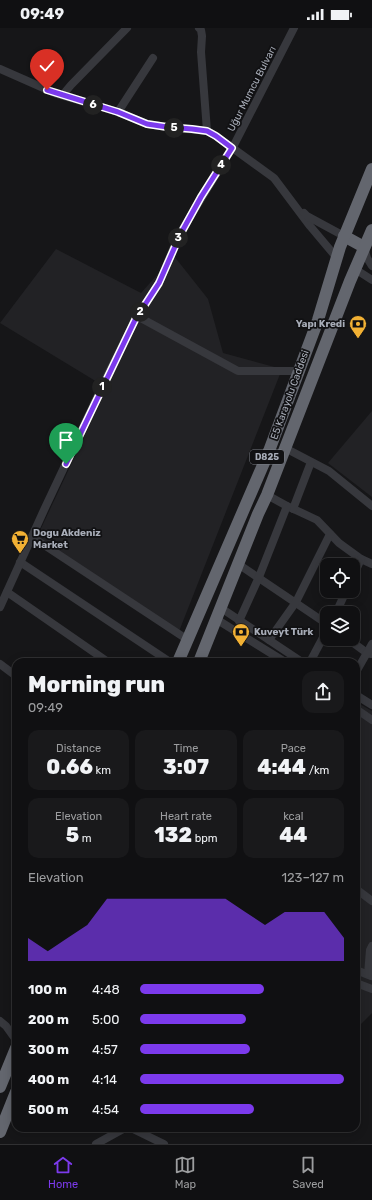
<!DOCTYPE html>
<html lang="en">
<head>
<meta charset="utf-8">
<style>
	body { margin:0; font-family:Rubik,sans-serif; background:#19191b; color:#f1f3f6; height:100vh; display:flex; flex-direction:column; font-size:15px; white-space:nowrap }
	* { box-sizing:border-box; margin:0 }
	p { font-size:13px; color:#9c9d9f }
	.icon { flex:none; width:22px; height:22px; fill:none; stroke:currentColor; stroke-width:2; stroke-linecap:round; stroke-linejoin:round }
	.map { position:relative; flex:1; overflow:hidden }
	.side { position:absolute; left:12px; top:630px; width:348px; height:474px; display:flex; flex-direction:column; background:#101012; border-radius:12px; box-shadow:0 2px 10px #0003,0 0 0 1px #303032 }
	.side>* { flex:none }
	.fabs { position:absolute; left:320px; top:530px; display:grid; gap:8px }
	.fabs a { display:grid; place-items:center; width:40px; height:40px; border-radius:8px; background:#101012; box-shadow:0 2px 10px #0003,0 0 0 1px #303032; font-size:20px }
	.pin { position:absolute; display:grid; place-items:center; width:34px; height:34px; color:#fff; margin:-41px -17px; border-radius:50% 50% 50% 0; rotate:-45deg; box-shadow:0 0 4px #0007 }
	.pin .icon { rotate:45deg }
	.km { position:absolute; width:20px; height:20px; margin:-10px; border-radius:50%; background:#222; color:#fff; font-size:11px; line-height:20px; text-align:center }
	.round { display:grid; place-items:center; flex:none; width:42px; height:42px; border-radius:12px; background:#19191b }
	.headline { display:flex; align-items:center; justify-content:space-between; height:68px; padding:0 16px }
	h1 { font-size:22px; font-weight:800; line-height:30px }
	.metrics { display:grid; grid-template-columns:repeat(3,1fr); gap:6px; height:68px; padding:4px 16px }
	.metrics div { display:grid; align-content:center; border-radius:10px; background:#19191b; text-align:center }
	.metrics b { font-size:20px; font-weight:800 }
	.metrics small { font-size:11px; font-weight:400 }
	.metrics p { font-size:11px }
	.chart { height:112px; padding:8px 16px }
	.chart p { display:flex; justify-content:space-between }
	.chart svg { width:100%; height:72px; margin-top:4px; fill:#7c3aed; opacity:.7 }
	ul { padding:0 16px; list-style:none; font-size:13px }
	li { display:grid; grid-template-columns:64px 48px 1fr; align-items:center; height:30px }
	li i { height:10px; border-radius:5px; background:#7c3aed }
	.status { display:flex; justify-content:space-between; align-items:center; height:28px; padding:0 20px; background:#101012; direction:ltr }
	.status svg { height:11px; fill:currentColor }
	.menu { display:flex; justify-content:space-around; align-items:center; height:56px; border-top:1px solid #303032; background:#101012; font-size:11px; color:#9c9d9f }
	.menu a { display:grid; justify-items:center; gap:2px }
	.menu .current { color:#7c3aed }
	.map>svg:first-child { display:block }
	.built { fill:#222225 }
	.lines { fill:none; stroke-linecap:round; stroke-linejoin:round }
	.minor { stroke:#37383d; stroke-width:8 }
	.highway { stroke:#63666e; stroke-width:12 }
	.route-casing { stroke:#fff; stroke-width:8 }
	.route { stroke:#7c3aed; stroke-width:5 }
	.labels { text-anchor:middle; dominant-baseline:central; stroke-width:3.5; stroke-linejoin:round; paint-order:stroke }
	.shield { fill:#111113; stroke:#7b7e86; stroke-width:1 }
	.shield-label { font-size:9px; font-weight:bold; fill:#a8adb8 }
	.street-label { font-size:10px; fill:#a8adb8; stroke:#111113 }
	.poi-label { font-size:10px; font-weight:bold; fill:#a8adb8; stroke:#111113; text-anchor:start }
</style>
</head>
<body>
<div class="status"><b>09:49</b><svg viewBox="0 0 49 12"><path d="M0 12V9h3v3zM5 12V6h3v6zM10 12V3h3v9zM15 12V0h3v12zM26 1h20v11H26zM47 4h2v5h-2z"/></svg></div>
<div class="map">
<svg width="372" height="1116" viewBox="0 0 372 1116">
	<rect width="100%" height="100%" fill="#161618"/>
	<g class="built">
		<path d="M56,221L141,265L174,228L208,271L223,325L282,341L178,606L37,509L107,360L0,295Z"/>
		<path d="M372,383V469L328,435Z"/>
		<path d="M356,674L372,683V985L356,1001Z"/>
	</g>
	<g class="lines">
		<g class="minor">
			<path d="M199,0L201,2L202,8L201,24L207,103"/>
			<path d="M0,41L57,66L118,84L147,96L167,99L207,103L216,108L274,150L310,198L337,230"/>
			<path d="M65,68L66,63L71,57L127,0"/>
			<path d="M118,84L153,30"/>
			<path d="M304,185L307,188L344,208"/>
			<path d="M364,219L367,230L372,238"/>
			<path d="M355,241L372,252"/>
			<path d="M137,288L238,343H299"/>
			<path d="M285,420L329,443L372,478"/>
			<path d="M267,467L287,478L317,492L339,515L361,531L372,536"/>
			<path d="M293,481L311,434"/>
			<path d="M32,509L188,612"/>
			<path d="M20,534L170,634"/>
			<path d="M238,536L327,596"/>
			<path d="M353,549L361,531"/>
			<path d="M7,564L108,634"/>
			<path d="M0,579L44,482L110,342L135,292L159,255L179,207L234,117L294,0"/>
			<path d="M221,580L302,634"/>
			<path d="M336,585L346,563"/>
			<path d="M216,591L285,634"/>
			<path d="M239,593L259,549L287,478"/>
			<path d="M348,611L367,625L371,626"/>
			<path d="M269,612L296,574L330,506"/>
			<path d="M310,634L327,602"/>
			<path d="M0,636L16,648"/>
			<path d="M356,644L372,616"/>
			<path d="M356,667L372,677"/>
			<path d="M356,681L372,692"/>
			<path d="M356,861L372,873"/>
			<path d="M356,942L371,948"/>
			<path d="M368,946L370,922L372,918"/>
			<path d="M356,955L372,961"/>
			<path d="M0,993L6,998L16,1012"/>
			<path d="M131,1100L164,1116"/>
			<path d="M96,1116L125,1100"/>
		</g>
		<g class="highway">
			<path d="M344,208L364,219"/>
			<path d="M178,634L269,423L318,292L340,219L372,141"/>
			<path d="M199,634L258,486L267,467L350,253L372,202"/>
			<path d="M0,1059L16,1020"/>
			<path d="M0,1104L16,1064"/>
		</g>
	</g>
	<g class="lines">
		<defs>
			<path id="route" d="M47,62L118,84L147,96L167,99L192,101L207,103L216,108L232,120L201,169L180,207L159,255L135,292L66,436"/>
		</defs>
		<use href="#route" class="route-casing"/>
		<use href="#route" class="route"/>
	</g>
	<defs>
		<symbol id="bank-pin" viewBox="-11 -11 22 30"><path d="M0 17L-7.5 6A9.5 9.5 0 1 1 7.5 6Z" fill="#f2b134" stroke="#111113"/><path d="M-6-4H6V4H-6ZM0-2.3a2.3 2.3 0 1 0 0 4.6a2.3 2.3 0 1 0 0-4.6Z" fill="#111"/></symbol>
		<symbol id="supermarket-pin" viewBox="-11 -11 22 30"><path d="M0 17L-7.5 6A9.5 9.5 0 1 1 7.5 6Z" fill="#f2b134" stroke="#111113"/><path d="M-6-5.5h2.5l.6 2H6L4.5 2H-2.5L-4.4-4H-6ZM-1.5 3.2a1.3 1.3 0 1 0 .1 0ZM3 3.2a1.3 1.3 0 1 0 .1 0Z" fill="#111"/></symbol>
	</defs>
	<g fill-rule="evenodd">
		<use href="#bank-pin" x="348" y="286" width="20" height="27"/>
		<use href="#supermarket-pin" x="10" y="501" width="20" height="27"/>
		<use href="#bank-pin" x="231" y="594" width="20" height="27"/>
	</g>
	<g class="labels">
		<rect class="shield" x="250" y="422" width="34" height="14" rx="3"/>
		<g class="shield-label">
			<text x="267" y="429">D825</text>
		</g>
		<g class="street-label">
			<text transform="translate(252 61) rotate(-63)">Uğur Mumcu Bulvarı</text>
			<text transform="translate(290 367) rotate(-70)">E5 Karayolu Caddesi</text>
		</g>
		<g class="poi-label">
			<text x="345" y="296" text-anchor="end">Yapı Kredi</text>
			<text x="33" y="505">Dogu Akdeniz<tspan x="33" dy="12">Market</tspan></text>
			<text x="254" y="604">Kuveyt Türk</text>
		</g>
	</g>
</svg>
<div class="fabs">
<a><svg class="icon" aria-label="locate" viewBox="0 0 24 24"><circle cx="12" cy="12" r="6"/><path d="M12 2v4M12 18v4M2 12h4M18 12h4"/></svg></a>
<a><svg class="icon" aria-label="layers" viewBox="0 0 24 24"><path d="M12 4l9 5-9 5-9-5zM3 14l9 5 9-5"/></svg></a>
</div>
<div class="pin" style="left:66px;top:436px;background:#1e9e55"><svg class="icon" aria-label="arrive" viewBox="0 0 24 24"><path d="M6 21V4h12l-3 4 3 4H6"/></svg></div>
<div class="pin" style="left:47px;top:62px;background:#d93025"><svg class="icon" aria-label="check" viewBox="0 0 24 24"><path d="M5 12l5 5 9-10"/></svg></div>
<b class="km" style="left:102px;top:359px">1</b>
<b class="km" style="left:140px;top:284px">2</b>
<b class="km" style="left:178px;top:210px">3</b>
<b class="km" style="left:221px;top:137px">4</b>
<b class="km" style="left:174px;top:100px">5</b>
<b class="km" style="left:93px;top:77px">6</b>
<section class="side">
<div class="headline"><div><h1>Morning run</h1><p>09:49</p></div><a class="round"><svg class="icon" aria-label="share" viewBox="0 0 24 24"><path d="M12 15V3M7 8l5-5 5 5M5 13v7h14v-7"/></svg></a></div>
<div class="metrics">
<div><p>Distance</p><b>0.66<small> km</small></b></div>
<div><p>Time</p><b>3:07</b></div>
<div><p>Pace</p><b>4:44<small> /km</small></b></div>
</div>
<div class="metrics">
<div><p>Elevation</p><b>5<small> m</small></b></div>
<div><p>Heart rate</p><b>132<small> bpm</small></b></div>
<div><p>kcal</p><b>44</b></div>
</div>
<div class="chart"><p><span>Elevation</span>123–127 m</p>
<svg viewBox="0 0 160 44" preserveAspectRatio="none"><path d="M0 44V30L10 38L20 30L30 22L40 6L50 6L60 6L70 6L80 6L90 6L100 6L110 14L120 22L130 14L140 14L150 14L160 30V44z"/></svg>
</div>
<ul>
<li><b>100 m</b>4:48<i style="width:61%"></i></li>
<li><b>200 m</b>5:00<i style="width:52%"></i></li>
<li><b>300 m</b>4:57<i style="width:54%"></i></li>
<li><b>400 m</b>4:14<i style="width:100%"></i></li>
<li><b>500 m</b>4:54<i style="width:56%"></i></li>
</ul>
</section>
</div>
<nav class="menu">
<a class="current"><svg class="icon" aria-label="home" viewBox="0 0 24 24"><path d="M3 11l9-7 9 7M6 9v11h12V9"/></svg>Home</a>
<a><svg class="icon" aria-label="map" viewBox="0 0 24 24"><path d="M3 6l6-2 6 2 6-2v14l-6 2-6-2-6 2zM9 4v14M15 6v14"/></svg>Map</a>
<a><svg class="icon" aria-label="saved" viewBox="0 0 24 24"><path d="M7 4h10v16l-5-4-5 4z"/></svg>Saved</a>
</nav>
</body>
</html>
